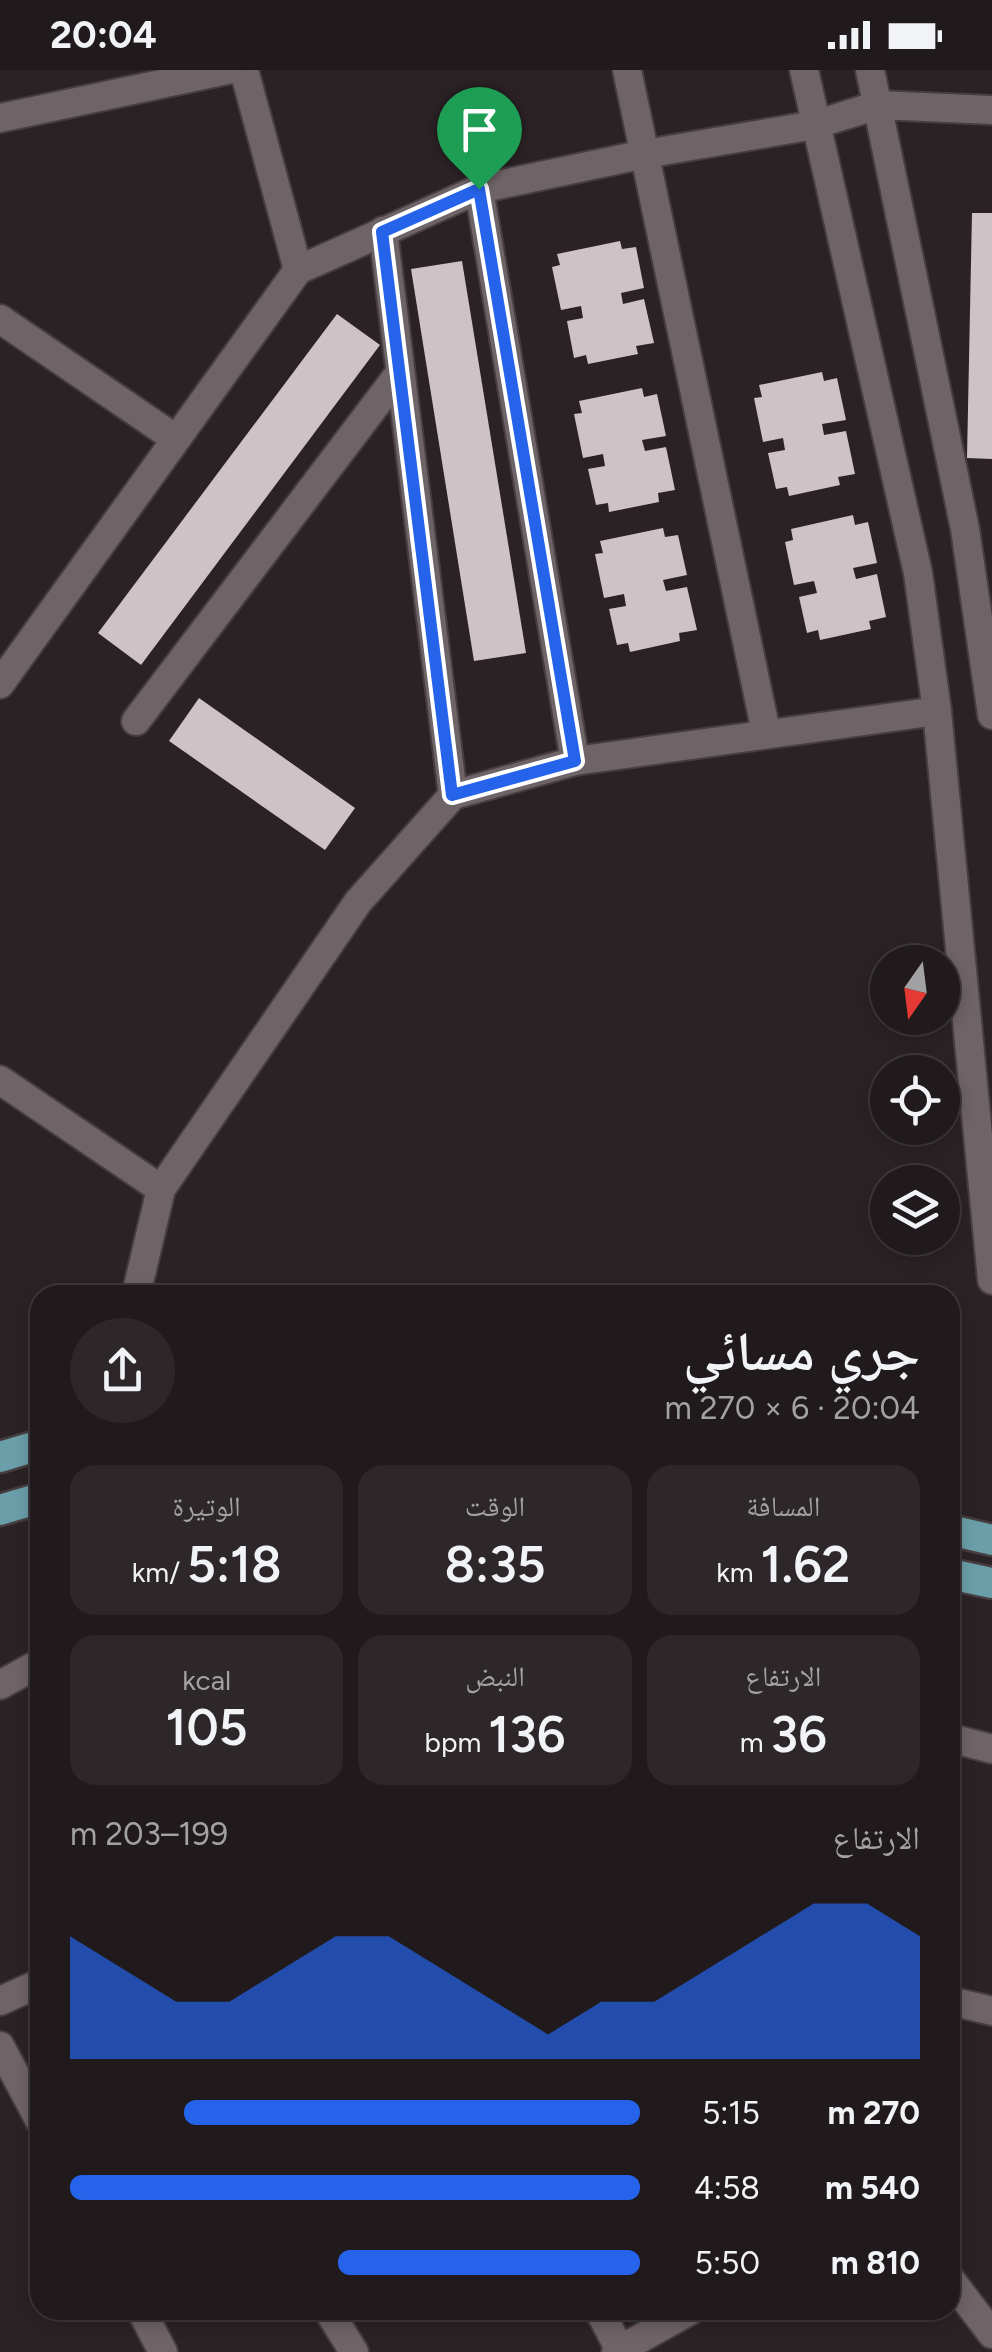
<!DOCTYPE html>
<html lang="ar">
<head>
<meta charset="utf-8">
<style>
	body { margin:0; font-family:Figtree,"Noto Naskh Arabic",sans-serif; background:#2d2729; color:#f1f3f6; direction:rtl; height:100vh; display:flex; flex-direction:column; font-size:38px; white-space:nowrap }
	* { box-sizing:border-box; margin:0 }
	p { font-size:32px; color:#a2a1a3 }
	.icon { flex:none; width:55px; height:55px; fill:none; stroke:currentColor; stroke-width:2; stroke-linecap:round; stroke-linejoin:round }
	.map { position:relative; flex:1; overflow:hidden; direction:ltr }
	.panel { position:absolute; left:30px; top:1215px; width:930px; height:1035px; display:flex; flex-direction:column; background:#201a1c; border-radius:30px; box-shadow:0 5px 15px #0003,0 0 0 2px #3d383b; direction:rtl }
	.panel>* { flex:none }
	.needle { width:65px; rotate:194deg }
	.controls { position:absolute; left:870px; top:875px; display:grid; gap:20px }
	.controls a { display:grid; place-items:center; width:90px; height:90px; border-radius:50%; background:#201a1c; box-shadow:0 5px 15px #0003,0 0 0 2px #3d383b; font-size:50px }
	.pin { position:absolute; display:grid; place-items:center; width:85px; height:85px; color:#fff; margin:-102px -42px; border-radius:50% 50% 50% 0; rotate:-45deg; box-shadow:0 0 10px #0007 }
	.pin .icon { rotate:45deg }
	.round { display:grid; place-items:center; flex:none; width:105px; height:105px; border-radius:52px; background:#2d2729 }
	.headline { display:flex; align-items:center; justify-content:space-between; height:170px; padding:0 40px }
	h1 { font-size:55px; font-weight:600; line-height:75px }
	.figures { display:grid; grid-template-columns:repeat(3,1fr); gap:15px; height:170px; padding:10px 40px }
	.figures div { display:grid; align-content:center; border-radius:25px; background:#2d2729; text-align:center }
	.figures b { font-size:50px; font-weight:600 }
	.figures small { font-size:28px; font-weight:400 }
	.figures p { font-size:28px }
	.chart { height:280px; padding:20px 40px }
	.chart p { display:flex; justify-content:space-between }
	.chart svg { width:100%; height:180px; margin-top:10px; fill:#2563eb; opacity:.7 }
	ul { padding:0 40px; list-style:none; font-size:32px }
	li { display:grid; grid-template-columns:160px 120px 1fr; align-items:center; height:75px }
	li i { height:25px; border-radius:12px; background:#2563eb }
	.status { display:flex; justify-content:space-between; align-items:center; height:70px; padding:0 50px; background:#201a1c; direction:ltr }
	.status svg { height:28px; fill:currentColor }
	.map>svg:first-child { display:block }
	.building { fill:#cfc2c6 }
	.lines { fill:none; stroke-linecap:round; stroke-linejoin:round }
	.street-casing { stroke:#463d40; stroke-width:32 }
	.primary-casing { stroke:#463d40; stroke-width:35 }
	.street { stroke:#6e6366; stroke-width:28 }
	.primary { stroke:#6a9ea9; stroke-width:30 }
	.route-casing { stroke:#fff; stroke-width:20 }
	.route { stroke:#2563eb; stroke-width:12 }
</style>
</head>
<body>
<div class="status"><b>20:04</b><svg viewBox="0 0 49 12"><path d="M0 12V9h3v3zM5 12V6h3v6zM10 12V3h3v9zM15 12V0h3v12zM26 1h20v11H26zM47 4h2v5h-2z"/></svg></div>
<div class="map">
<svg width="992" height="2282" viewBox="0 0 992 2282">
	<rect width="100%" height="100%" fill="#2b2225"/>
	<g class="building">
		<path d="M972,143H992V389L967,388Z"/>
		<path d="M620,171L622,179L636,177L644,218L621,223L623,234L644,229L654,273L636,276L638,284L588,294L586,285L574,288L567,251L583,248L581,236L561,240L552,197L560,195L557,184Z"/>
		<path d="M462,191L526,583L474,591L411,199Z"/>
		<path d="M337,244L380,275L141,595L98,563Z"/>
		<path d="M822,302L824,311L837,308L846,350L822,354L824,365L846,361L855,404L838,407L840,415L789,426L787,417L776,419L768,383L785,380L783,368L763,372L754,328L762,327L759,315Z"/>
		<path d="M642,318L644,327L657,324L666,366L642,370L645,381L666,377L675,420L658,423L659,432L609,442L608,433L596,435L588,399L605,396L603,384L583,388L574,344L582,343L579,331Z"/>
		<path d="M853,445L855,455L868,452L877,493L853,498L856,509L877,504L886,547L869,551L871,559L820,570L818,560L807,563L799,527L817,523L814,511L794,515L785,472L793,470L791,459Z"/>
		<path d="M663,458L665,467L678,465L687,505L663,510L666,521L687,517L697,560L679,563L680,571L630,582L628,573L617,575L609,539L626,536L624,524L604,528L595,484L603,483L600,471Z"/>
		<path d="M199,628L355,738L325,780L169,671Z"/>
	</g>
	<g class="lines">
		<defs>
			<g id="street">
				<path d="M244,0L298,200"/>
				<path d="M627,0L766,662"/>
				<path d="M804,0L918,503L937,641L992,1210"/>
				<path d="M870,0L965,459L992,645"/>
				<path d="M0,48L227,0"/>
				<path d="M479,119L575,691"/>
				<path d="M383,161L453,725"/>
				<path d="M0,249L176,369"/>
				<path d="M0,614L298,200L479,119L645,84L814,55L878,35L992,40"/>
				<path d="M136,651L399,304"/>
				<path d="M0,1010L161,1119"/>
				<path d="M136,1225L161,1119L358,832L453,725L575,691L937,641"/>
				<path d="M0,1615L40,1593"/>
				<path d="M950,1668L992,1679"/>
				<path d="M0,1931L40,1913"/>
				<path d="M950,1931L992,1941"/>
				<path d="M0,1976L40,2051"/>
				<path d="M950,2209L992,2264"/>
				<path d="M141,2240L163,2282"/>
				<path d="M328,2240L354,2282"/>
				<path d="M599,2240L620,2280"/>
				<path d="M616,2282L691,2240"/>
			</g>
			<g id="primary">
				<path d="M0,1387L40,1375"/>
				<path d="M0,1440L40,1428"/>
				<path d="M950,1460L992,1470"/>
				<path d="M950,1504L992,1513"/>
			</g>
		</defs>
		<use href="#street" class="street-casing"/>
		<use href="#primary" class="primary-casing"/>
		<use href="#street" class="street"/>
		<use href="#primary" class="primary"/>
	</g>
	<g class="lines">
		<defs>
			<path id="route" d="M479,119L575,691L452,725L382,162Z"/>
		</defs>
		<use href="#route" class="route-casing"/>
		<use href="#route" class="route"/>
	</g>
</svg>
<div class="controls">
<a><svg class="needle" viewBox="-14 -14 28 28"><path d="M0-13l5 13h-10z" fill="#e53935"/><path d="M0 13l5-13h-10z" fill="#a2a1a3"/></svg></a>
<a><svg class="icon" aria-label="locate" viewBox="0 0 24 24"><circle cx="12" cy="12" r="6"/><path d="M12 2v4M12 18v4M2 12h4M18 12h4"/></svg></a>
<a><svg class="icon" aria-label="layers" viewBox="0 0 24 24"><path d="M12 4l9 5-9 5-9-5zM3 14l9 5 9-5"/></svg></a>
</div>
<div class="pin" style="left:479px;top:119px;background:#1e9e55"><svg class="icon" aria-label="arrive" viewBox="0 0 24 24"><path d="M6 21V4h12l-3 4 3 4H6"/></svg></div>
<section class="panel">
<div class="headline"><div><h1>جري مسائي</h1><p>20:04 · 6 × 270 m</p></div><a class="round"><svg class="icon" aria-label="share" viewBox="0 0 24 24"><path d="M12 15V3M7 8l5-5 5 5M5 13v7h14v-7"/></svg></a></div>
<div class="figures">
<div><p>المسافة</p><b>1.62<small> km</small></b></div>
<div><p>الوقت</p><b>8:35</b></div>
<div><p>الوتيرة</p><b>5:18<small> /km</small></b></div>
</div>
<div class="figures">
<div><p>الارتفاع</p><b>36<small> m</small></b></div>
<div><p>النبض</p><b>136<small> bpm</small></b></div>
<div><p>kcal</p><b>105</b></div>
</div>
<div class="chart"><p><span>الارتفاع</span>199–203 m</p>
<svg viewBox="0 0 160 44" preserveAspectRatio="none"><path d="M0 44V14L10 22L20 30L30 30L40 22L50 14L60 14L70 22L80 30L90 38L100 30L110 30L120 22L130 14L140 6L150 6L160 14V44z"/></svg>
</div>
<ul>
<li><b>270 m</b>5:15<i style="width:80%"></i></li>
<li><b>540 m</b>4:58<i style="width:100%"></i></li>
<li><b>810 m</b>5:50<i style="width:53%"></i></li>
</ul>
</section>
</div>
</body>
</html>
